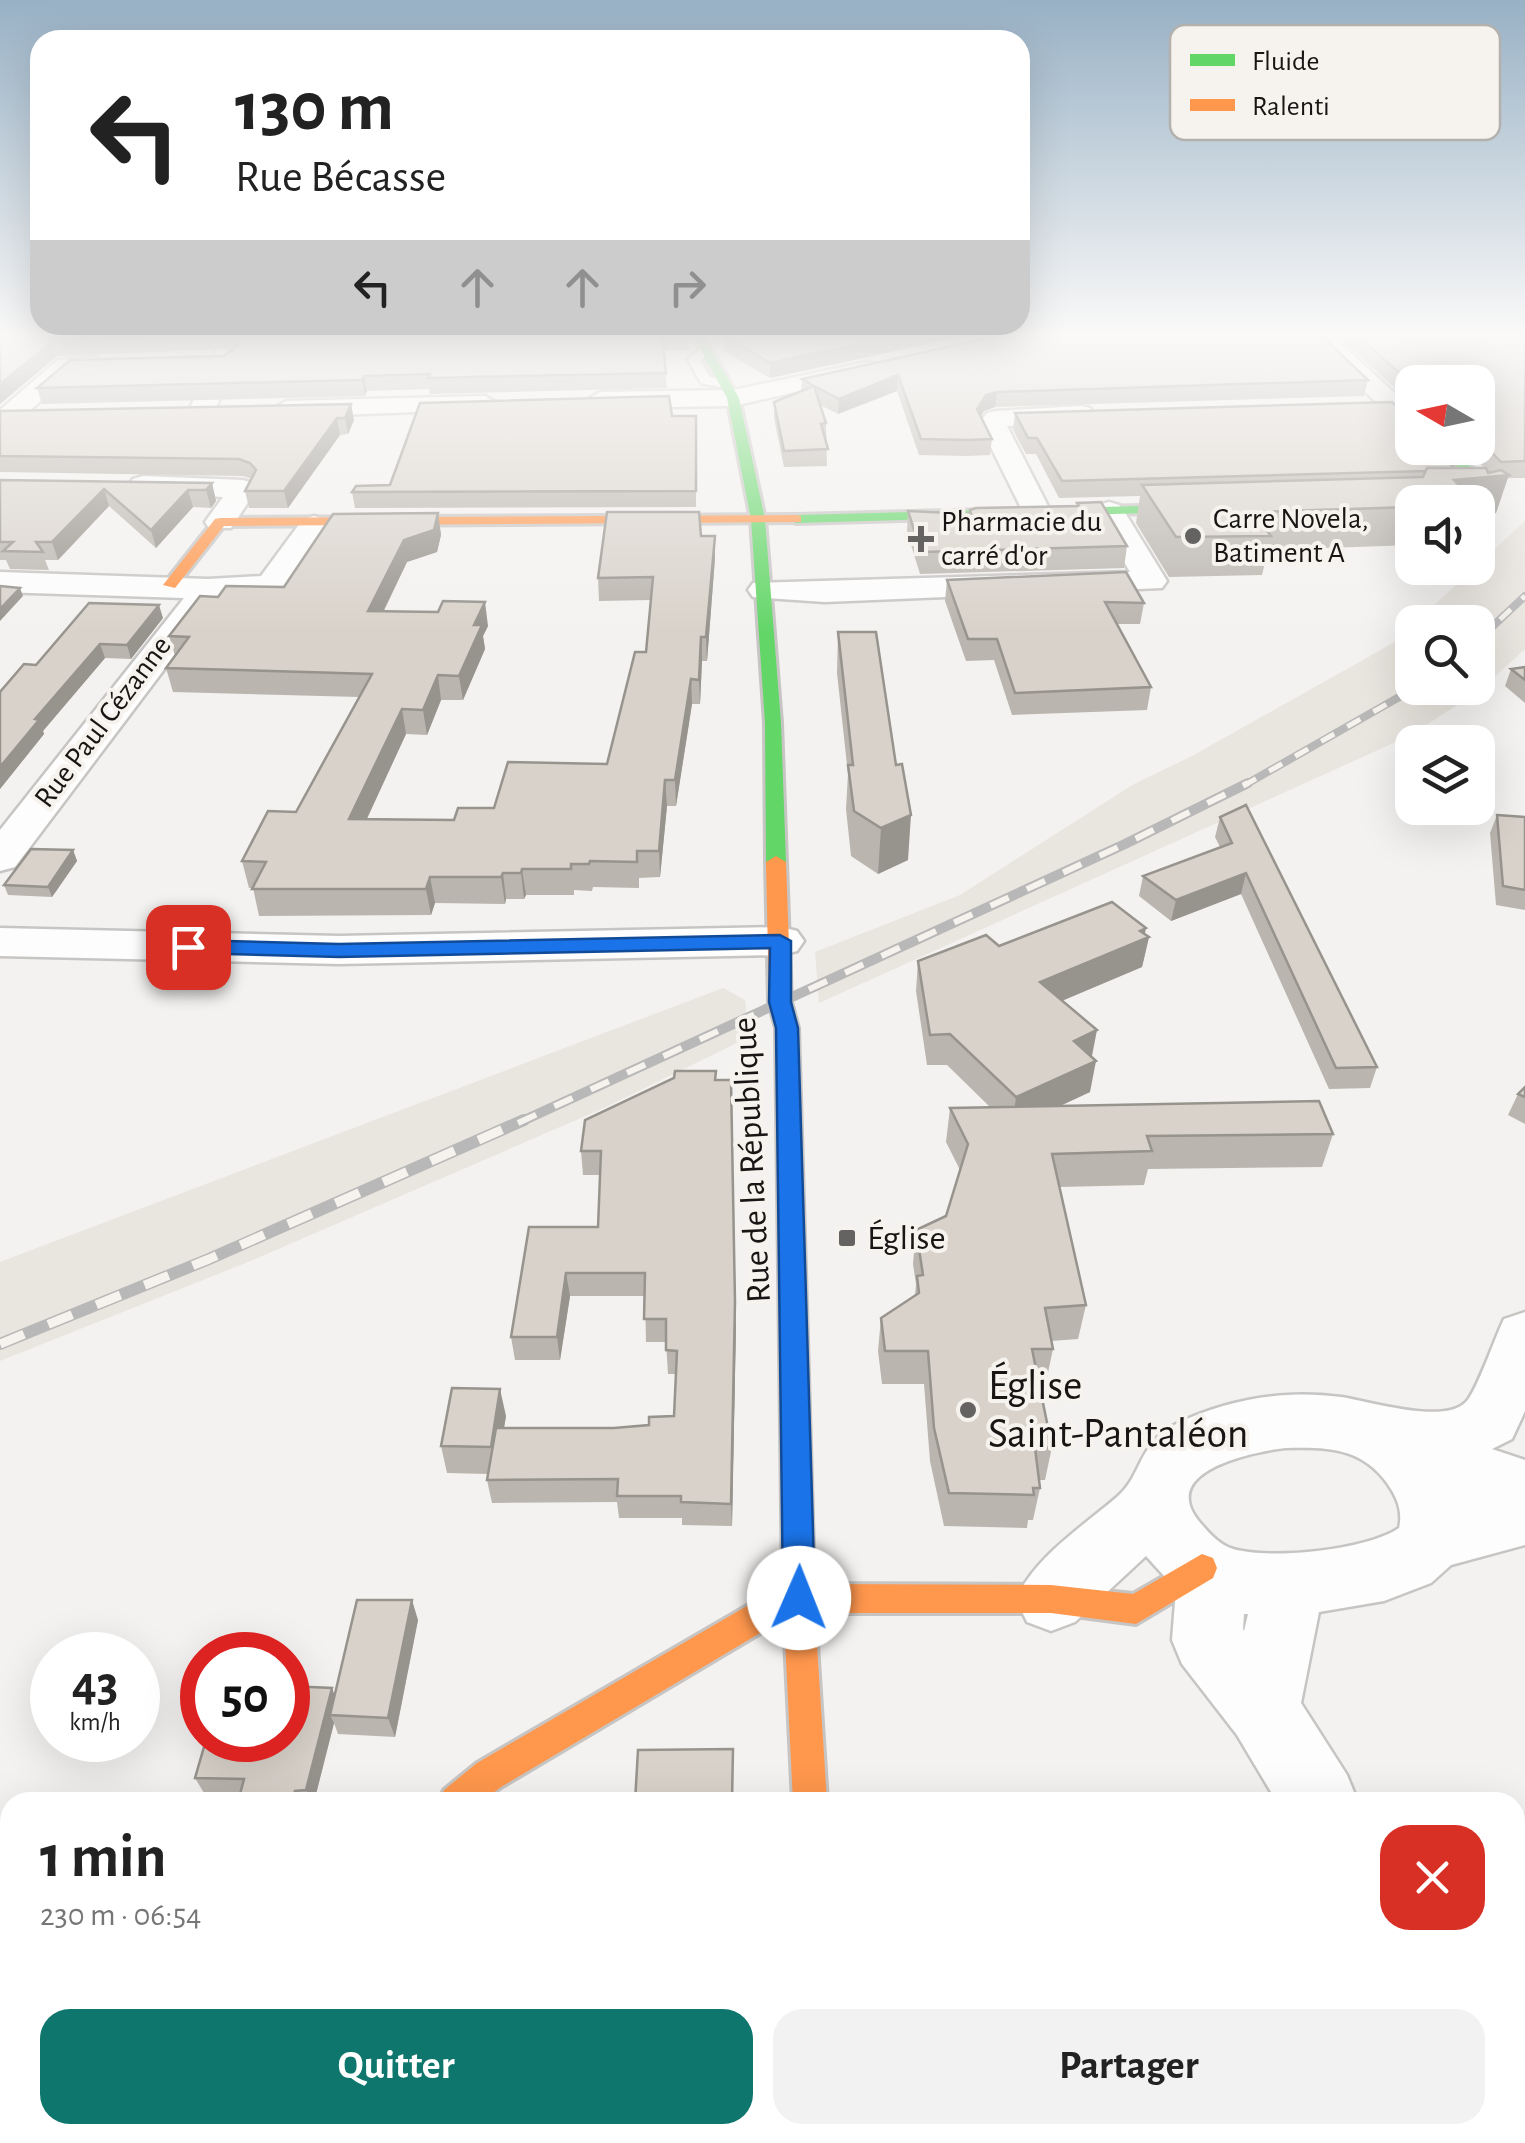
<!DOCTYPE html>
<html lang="fr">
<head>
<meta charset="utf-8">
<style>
  body { margin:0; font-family:"Alegreya Sans",sans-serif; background:#f2f2f2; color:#222; height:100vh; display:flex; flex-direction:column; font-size:38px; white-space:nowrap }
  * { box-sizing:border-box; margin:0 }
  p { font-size:32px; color:#767676 }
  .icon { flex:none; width:55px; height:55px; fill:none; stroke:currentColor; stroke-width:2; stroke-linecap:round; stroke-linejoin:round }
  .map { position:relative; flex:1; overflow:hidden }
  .drawer { position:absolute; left:0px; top:1792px; width:1525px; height:352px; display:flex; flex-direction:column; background:#fff; border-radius:30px 30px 0 0; box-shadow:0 10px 40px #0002 }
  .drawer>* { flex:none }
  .top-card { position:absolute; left:30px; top:30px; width:1000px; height:305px; border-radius:30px; box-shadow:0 10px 40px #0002; background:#fff; color:#222; overflow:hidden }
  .needle { width:65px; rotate:279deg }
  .buttons { position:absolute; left:1395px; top:365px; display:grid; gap:20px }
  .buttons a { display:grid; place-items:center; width:100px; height:100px; border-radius:20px; background:#fff; box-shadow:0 10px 40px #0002; font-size:50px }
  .speed { position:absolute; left:30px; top:1632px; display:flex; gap:20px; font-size:50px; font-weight:700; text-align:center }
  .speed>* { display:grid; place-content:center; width:130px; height:130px; border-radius:50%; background:#fff; box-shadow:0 10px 40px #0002; line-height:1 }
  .speed small { font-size:25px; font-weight:400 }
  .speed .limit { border:15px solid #d22; background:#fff; color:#111 }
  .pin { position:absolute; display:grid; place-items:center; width:85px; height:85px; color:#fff; margin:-42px; border-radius:20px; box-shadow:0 5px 15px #0006 }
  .me { position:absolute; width:110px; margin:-55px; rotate:1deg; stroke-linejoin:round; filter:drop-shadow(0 0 8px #0008) }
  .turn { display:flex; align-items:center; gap:35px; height:210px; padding:0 40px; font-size:45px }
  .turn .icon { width:130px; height:130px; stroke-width:2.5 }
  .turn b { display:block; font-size:70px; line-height:85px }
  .lanes { display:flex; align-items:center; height:95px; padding:0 40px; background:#0003; justify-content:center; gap:50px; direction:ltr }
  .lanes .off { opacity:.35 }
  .round { display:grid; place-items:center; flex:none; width:105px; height:105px; border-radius:30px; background:#f2f2f2 }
  .summary { display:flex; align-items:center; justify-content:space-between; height:170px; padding:0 40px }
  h1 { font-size:60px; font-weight:600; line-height:75px }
  .action { display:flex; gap:20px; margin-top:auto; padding:20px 40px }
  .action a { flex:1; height:115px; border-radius:30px; background:#0f766e; color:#fff; font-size:40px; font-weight:600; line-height:115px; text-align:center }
  .action a+a { background:#f2f2f2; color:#222 }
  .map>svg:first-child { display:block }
</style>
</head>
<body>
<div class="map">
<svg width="1525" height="2143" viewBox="0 0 1525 2143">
  <rect width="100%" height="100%" fill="#f4f2f0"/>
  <g fill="#e9e5df">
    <polygon points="1525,521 1525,649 1479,691 1409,736 819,1003 815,952 960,895 1134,784 1192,756 1393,643 1412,625 1412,688 1478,688 1478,622 1416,622"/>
    <polygon points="723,988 745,1000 749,1037 604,1108 248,1262 0,1361 0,1262"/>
  </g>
  <polygon fill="#f2e5d3" points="904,2135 1259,2135 1260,2143 905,2143"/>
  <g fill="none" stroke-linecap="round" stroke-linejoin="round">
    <g stroke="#c7c5c3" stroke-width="5">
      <polygon id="lane" points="703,347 713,350 700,361 710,377 731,383 731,389 701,383 688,360"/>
    </g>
    <g stroke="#c7c5c3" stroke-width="5">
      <g id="street">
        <polygon points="225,332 248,332 215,410 202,418 193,415 189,410"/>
        <polygon points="1303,332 1328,332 1412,409 1412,430 1403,428"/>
        <polygon points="96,357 108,364 105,369 73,372 16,423 0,423 0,410 58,360"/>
        <polygon points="867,362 876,364 879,369 876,374 733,406 600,408 587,400 600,392 733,390"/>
        <polygon points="485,396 498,404 494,409 286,417 273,409 286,401"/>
        <polygon points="1081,406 1090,408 1094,414 1090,420 1007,426 1051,512 1046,518 1026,518 979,423 987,413 996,411"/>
        <polygon points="143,476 243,480 253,483 257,489 231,528 209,528 205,522 223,497 133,491 129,485 133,479"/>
        <polygon points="1109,502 1119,505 1124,511 1167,581 1162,588 825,602 753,597 748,590 753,583 1130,572 1094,511 1099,505"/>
        <polygon points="314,516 325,519 329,525 282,592 218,598 15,867 0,871 0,830 184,598 0,592 0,572 208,579 261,576 303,519"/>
        <polygon points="781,927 797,931 804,941 797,951 781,955 339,964 0,956 0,928 339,936"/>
        <path d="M1525 1312V1411L1512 1439 1492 1449 1525 1460V1545L1451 1565 1431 1583 1384 1601 1319 1612 1301 1703 1347 1775 1358 1802H1277L1237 1735 1182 1664 1172 1640 1176 1589 1146 1556 1075 1622 1051 1631 1027 1622 1016 1599C1035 1557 1082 1527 1117 1497 1143 1475 1137 1443 1178 1423 1212 1407 1250 1397 1288 1395 1306 1394 1324 1395 1341 1397 1369 1401 1444 1425 1466 1402 1477 1391 1495 1337 1504 1319ZM1285 1448C1326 1447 1361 1447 1387 1483 1397 1497 1403 1511 1399 1528 1367 1550 1271 1560 1233 1549 1219 1545 1207 1531 1198 1520 1159 1470 1254 1452 1285 1448ZM1244 1614H1248L1244 1631 1243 1629Z"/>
        <polygon points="1515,2077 1525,2081 1525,2143 1480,2143 1477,2135 1515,2135"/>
        <polygon points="10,2111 10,2135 95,2135 92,2143 0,2143"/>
      </g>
    </g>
    <g stroke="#c7c5c3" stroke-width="6">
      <g id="fast">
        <polygon points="691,332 701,332 739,398 765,519 781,723 786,862 776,868 766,862 765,723 751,519 727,398"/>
        <polygon points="1436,448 1449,448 1494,487 1495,490 1487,501 1444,502 1445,498 1478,494 1482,490"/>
        <polygon points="1214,504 1219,505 1219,511 796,523 789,519 796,515"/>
        <rect x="806" y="2135" width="40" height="8"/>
      </g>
    </g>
    <g stroke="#c7c5c3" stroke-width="6">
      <g id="slow">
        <polygon points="796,515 801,516 801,522 224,526 175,588 163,585 215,519 220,518"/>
        <polygon points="776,856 786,862 791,1002 798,1028 814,1584 1051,1585 1133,1594 1202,1554 1213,1558 1217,1568 1213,1578 1136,1624 1051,1613 815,1613 827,1802 793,1802 784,1619 501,1787 482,1802 439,1802 444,1790 477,1763 752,1603 783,1590 776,1028 769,1002 766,862"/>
      </g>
    </g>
    <use href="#lane" fill="#fdfdfd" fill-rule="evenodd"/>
    <use href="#street" fill="#fdfdfd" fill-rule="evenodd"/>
    <use href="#fast" fill="#63d668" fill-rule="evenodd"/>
    <use href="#slow" fill="#ff974d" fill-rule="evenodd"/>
    <g stroke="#b8b8b8" stroke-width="8">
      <g id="rail-far2">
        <polyline points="1478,640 1525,596"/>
        <polyline points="1243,786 1415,688"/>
      </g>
    </g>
    <g stroke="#b8b8b8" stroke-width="10">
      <polyline id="rail-far1" points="518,1123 1125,844 1248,783"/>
    </g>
    <g stroke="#b8b8b8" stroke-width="12">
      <polyline id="rail" points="0,1344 209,1259 524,1120"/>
    </g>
    <use href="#rail-far2" stroke="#f6f3ee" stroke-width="5" stroke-dasharray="15" stroke-linecap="butt"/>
    <use href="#rail-far1" stroke="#f6f3ee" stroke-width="6" stroke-dasharray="20" stroke-linecap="butt"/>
    <use href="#rail" stroke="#f6f3ee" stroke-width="9" stroke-dasharray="26" stroke-linecap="butt"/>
  </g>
  <g fill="#bab5ae">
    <polygon points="0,332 688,335 689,350 664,351 667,388 430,394 429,389 367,391 365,396 42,404 37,388 223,356 229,352 226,349 57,356 0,404"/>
    <polygon points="712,332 982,332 770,378 724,351 724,338 717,339"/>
    <polygon points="1016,332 1368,380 1364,396 995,407 984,411 981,416 992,439 990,455 966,456 919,455 897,391 838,414 820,405 826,423 827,466 784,467 774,418 774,402 801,391 802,379"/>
    <polygon points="1332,332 1511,332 1525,336 1525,478 1507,478 1496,513 1478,515 1478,502 1412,502 1412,545 1268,550 1262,575 1169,577 1136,523 1140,496 1059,498 1036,454 1026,454 1013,430 1015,413 1412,448 1458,463 1456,468 1485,468 1464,448 1478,448 1478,382 1412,382 1412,403"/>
    <polygon points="351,404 354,420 348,434 340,435 288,508 249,508 245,491 252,479 243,476 0,472 0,411"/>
    <polygon points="672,416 696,416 696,507 355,508 352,492 390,485"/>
    <polygon points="0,480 212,483 216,501 211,508 193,507 156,548 109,506 58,560 45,560 49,570 10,569 6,560 0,560"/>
    <polygon points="1077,503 1127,546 1124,568 920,574 907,532 908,511 969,514 970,510 1077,506"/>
    <polygon points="438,513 441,535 437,552 407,562 384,611 488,626 483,636 485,649 463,700 441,700 427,735 406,734 367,819 454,820 494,808 607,764 646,652 651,600 599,601 598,578 701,536 715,558 707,661 702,661 700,704 692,704 676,806 667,806 660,877 639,878 639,888 593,887 592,891 574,890 574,895 526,895 524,899 506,899 505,904 435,903 431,915 259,916 253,888 249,888 242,861 296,812 359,697 173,692 166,668 175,656 169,636 218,597 284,587"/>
    <polygon points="947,580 1144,603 1140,624 1117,624 1151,687 1147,710 1012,715 994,660 966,661 945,601"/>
    <polygon points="163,618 131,659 105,658 43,731 44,734 0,789 36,665"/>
    <polygon points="838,632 908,860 878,874 851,856 846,809 848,774 837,673"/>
    <polygon points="1525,667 1525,703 1505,686 1511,669"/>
    <polygon points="1497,815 1525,817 1525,910 1496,905 1490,833"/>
    <polygon points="1220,817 1377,1067 1370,1088 1329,1089 1241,894 1171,921 1139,896 1143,876 1220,847 1215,837"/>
    <polygon points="73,850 77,861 52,897 8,895 4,885"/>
    <polygon points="1145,934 1149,937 1142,967 1062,1001 1091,1057 1090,1092 1060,1106 1333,1134 1322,1167 1148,1169 1144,1185 1059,1187 1086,1305 1078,1339 1051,1341 1053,1349 1046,1382 1039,1382 1052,1447 1045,1480 1039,1480 1040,1488 1033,1520 1028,1520 1027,1528 944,1526 930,1461 924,1384 882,1384 878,1351 881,1318 915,1295 916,1284 913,1264 916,1230 946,1216 960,1170 946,1142 950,1108 990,1107 947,1065 927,1065 916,991 918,961 999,946"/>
    <polygon points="716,1080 736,1325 732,1526 682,1525 682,1518 619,1518 617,1502 492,1503 487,1480 488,1474 447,1473 441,1446 506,1416 504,1428 614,1428 649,1425 674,1416 676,1374 668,1374 666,1342 646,1342 645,1296 570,1296 560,1360 515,1360 511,1337 598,1227 600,1175 583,1175 581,1151"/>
    <polygon points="1525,1087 1525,1124 1508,1115 1518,1094"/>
    <polygon points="418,1620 395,1737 338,1734 334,1723 314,1802 242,1802 239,1798 240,1794 204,1793 195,1778 335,1695"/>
    <polygon points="10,1870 10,2002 0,2002 0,1894"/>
    <polygon points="1275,2135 1407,2135 1412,2143 1277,2143"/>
  </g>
  <g fill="#97938d">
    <polygon points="717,332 757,332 717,339"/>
    <polygon points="915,332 982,332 770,378 770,363"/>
    <polygon points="53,341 57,356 0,404 0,384"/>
    <polygon points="898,375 897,391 838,414 839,399"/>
    <polygon points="364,376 367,391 365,396 362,380"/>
    <polygon points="997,392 995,407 984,411 976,425 977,409 986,395"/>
    <polygon points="351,404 354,420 348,434 345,418"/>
    <polygon points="337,418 340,435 288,508 284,491"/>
    <polygon points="1509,475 1496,513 1478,515 1478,502 1447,502 1454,480"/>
    <polygon points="212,483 216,501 211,508 206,490"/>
    <polygon points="104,489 109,506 58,560 52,542"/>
    <polygon points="188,490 193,507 156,548 151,530"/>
    <polygon points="438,513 441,535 437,552 407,562 372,634 368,611 404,540"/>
    <polygon points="715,536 715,558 707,661 706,637"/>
    <polygon points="20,588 23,596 0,621 0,609"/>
    <polygon points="485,602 488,626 483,636 485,649 463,700 459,676 474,625"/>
    <polygon points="159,605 163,618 131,659 127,645"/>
    <polygon points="701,637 702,661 700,704 699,680"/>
    <polygon points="100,644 105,658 43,731 44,734 0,789 0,767 35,719"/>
    <polygon points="438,675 441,700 427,735 423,710"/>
    <polygon points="691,679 692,704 676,806 675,780"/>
    <polygon points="402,709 406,734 355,844 349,819"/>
    <polygon points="665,780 667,806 660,877 659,851"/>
    <polygon points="911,815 908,860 878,874 881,828"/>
    <polygon points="73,850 77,861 52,897 48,887"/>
    <polygon points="522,869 526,895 524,899 521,873"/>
    <polygon points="503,873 506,899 505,904 501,877"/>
    <polygon points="1246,873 1241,894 1171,921 1176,900"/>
    <polygon points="430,877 435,903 431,915 426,889"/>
    <polygon points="1146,928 1144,939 1149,937 1142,967 1035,1012 1040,982"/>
    <polygon points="1097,1030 1091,1061 1074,1041"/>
    <polygon points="1096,1061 1090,1092 1012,1128 1016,1097"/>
    <polygon points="566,1273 570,1296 560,1360 557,1337"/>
    <polygon points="735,1302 736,1325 732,1526 731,1504"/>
    <polygon points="500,1389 506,1416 496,1474 491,1447"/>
    <polygon points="412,1600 418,1620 395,1737 388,1718"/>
    <polygon points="332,1688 338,1704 330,1715 334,1723 314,1802 312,1802 306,1790"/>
    <polygon points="295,1791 301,1802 295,1802 293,1799"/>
    <polygon points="8,1972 10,1974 10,1996 1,1987"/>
    <polygon points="270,2135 281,2135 280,2143 268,2143"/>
  </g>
  <g fill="#d8d2ca" stroke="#97938d" stroke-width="2.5">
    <polygon points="0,332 686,332 688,335 662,336 666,373 428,378 430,374 364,376 362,380 37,388 70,360 223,356 238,346 223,334 53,341 0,384"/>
    <polygon points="747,332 915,332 770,363 724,336"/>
    <polygon points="1016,332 1318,332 1368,380 997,392 986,395 977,409 992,439 968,440 921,439 898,375 839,399 814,386 826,423 821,424 828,449 784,451 774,402 814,386 802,379"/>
    <polygon points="1353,332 1511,332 1525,336 1525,461 1501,462 1478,439 1478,382 1412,382 1412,384"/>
    <polygon points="669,396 672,416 696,416 696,491 352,492 356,486 390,485 420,403"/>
    <polygon points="1392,402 1401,410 1412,409 1412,448 1442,448 1458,463 1448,463 1456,468 1427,468 1426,471 1062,481 1037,438 1028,438 1015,413"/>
    <polygon points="351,404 345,418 337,418 284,491 245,491 256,470 250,463 239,459 0,456 0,411"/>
    <polygon points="1427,468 1486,468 1488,473 1501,470 1509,475 1454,480 1475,502 1412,502 1412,507 1253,512 1271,536 1176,537 1142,485 1423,477"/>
    <polygon points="0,480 212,483 206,490 188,490 151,530 104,489 52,542 36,542 43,552 3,551 13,542 0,542"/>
    <polygon points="1101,502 1127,546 921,552 908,511 971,514 970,510 976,508 1079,506 1077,503"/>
    <polygon points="607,512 699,512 701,536 715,536 706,637 701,637 699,680 691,679 675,780 665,780 659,851 637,851 637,862 590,861 589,864 571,864 571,869 522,869 521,873 503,873 501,877 430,877 426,889 252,889 266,862 242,861 268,811 296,812 372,674 166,668 189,637 169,636 200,596 218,597 226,586 284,587 333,514 438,513 434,530 404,540 368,611 438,612 443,601 485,602 474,625 482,625 459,676 438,675 423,710 402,709 349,819 454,820 458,808 494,808 508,762 607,764 635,652 646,652 653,577 598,578"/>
    <polygon points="1126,572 1144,603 1105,602 1151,687 1015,693 997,639 968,639 947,580"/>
    <polygon points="0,586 20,588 0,609"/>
    <polygon points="89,603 159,605 127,645 100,644 35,719 39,720 0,767 0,692 24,664 36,665"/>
    <polygon points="838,632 876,632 896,765 902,764 911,815 881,828 854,811 848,765 853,765"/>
    <polygon points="1525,667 1525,680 1511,669"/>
    <polygon points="1246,805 1377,1067 1336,1068 1246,873 1176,900 1143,876 1232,843 1220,817"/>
    <polygon points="1497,815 1525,817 1525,890 1503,886"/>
    <polygon points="31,849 73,850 48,887 4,885"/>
    <polygon points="1112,902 1146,928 1140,931 1149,937 1040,982 1097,1030 1074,1041 1096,1061 1016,1097 950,1034 930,1035 918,961 986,935 999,946"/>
    <polygon points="675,1071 716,1071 715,1080 731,1080 735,1302 731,1504 681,1502 681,1496 617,1496 618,1479 487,1480 496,1428 614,1428 649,1425 649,1417 674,1416 677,1351 666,1350 666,1319 644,1319 645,1273 566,1273 557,1337 511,1337 529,1227 598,1227 601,1151 581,1151 585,1120 674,1078"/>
    <polygon points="1525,1087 1525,1097 1518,1094"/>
    <polygon points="1319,1101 1333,1134 1147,1136 1152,1151 1052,1154 1086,1305 1045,1308 1053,1349 1032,1349 1052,1447 1035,1448 1040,1488 1033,1488 1034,1495 949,1493 934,1428 928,1351 885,1351 881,1318 919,1293 917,1276 923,1275 916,1230 946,1216 968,1144 950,1108"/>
    <polygon points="452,1388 500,1389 491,1447 441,1446"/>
    <polygon points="357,1600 412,1600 388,1718 330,1715"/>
    <polygon points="288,1686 332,1688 306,1790 295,1791 293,1799 239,1798 244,1779 195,1778 206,1740 288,1740"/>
    <polygon points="733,1749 732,1802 635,1802 638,1750"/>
    <polygon points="76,1796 168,1801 167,1802 74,1802"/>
    <polygon points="10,1870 10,1972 8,1972 0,1987 0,1894"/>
    <polygon points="131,2135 270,2135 268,2143 129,2143"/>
    <polygon points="409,2135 665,2135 664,2143 407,2143"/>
    <polygon points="1302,2135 1407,2135 1412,2143 1304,2143"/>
  </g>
  <linearGradient id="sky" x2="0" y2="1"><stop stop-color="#98b1c5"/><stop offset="0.53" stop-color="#faf9f8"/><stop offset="1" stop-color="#faf9f8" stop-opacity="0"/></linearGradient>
  <rect width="1525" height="632" fill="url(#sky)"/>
  <polygon fill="#1a73e8" stroke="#114b97" stroke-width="2.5" points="780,935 791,941 791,1002 798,1028 815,1598 810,1608 799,1613 788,1608 783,1598 776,1028 769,1002 770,948 339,957 188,953 178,947 188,940 339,944"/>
  <g fill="#646362" stroke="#f6f3ee" stroke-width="4">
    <circle cx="1193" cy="536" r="10"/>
    <path d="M916 524h10v10h10v10h-10v10h-10v-10h-10v-10h10z"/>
    <rect x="837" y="1228" width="20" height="20" rx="5"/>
    <circle cx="968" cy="1410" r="10"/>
  </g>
  <g text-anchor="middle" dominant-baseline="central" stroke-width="8" stroke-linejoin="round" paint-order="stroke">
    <g font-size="30" fill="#171615" stroke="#f6f3ee" text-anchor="start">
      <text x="1213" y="519">Carre Novela,<tspan x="1213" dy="34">Batiment A</tspan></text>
      <text x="941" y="522">Pharmacie du<tspan x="941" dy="34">carré d'or</tspan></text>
    </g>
    <g font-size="30" fill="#171615" stroke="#f6f3ee">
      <text transform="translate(103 722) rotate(-53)">Rue Paul Cézanne</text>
    </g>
    <g font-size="35" fill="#171615" stroke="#f6f3ee">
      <text transform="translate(752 1160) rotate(-93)">Rue de la République</text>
    </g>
    <g font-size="35" fill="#171615" stroke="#f6f3ee" text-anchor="start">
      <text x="867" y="1238">Église</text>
    </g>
    <g font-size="42" fill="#171615" stroke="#f6f3ee" text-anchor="start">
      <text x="988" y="1386">Église<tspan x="988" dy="48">Saint-Pantaléon</tspan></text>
    </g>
  </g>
  <rect x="1170" y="25" width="330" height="115" rx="15" fill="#f6f3ee" stroke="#b3b1ad" stroke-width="2.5"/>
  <rect x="1190" y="54" width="45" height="12" fill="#63d668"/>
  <rect x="1190" y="99" width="45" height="12" fill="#ff974d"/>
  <g font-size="28" fill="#171615">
    <text x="1252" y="70">Fluide</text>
    <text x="1252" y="115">Ralenti</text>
  </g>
</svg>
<div class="buttons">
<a><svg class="needle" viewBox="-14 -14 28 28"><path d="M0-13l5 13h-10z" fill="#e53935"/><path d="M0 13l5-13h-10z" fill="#767676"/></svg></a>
<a><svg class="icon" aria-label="sound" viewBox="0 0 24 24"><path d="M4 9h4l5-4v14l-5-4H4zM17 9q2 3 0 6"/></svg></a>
<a><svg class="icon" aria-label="search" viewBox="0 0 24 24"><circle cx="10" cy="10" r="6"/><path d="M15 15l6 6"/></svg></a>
<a><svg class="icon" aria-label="layers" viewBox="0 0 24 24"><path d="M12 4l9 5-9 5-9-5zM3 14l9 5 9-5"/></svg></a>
</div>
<div class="speed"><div>43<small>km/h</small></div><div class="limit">50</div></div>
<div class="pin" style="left:188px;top:947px;background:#d93025"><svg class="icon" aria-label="arrive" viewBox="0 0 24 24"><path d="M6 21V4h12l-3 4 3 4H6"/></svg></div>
<svg class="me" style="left:799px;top:1598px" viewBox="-20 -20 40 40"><circle r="19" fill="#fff"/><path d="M0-13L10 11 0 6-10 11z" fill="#1a73e8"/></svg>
<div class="top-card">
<div class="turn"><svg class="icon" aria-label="left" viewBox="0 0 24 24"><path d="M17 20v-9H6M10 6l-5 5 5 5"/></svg><div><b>130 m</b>Rue Bécasse</div></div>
<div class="lanes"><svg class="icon" aria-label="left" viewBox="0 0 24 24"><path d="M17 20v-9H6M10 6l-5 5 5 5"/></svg><svg class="icon off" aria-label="ahead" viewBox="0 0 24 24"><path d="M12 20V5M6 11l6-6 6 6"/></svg><svg class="icon off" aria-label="ahead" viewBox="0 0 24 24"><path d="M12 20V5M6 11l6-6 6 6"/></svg><svg class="icon off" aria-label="right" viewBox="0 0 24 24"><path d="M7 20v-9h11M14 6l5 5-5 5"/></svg></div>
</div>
<section class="drawer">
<div class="summary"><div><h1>1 min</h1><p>230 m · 06:54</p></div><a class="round" style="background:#d93025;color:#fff"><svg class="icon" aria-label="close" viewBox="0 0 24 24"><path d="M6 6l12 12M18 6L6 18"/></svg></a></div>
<div class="action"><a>Quitter</a><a>Partager</a></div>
</section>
</div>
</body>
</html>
